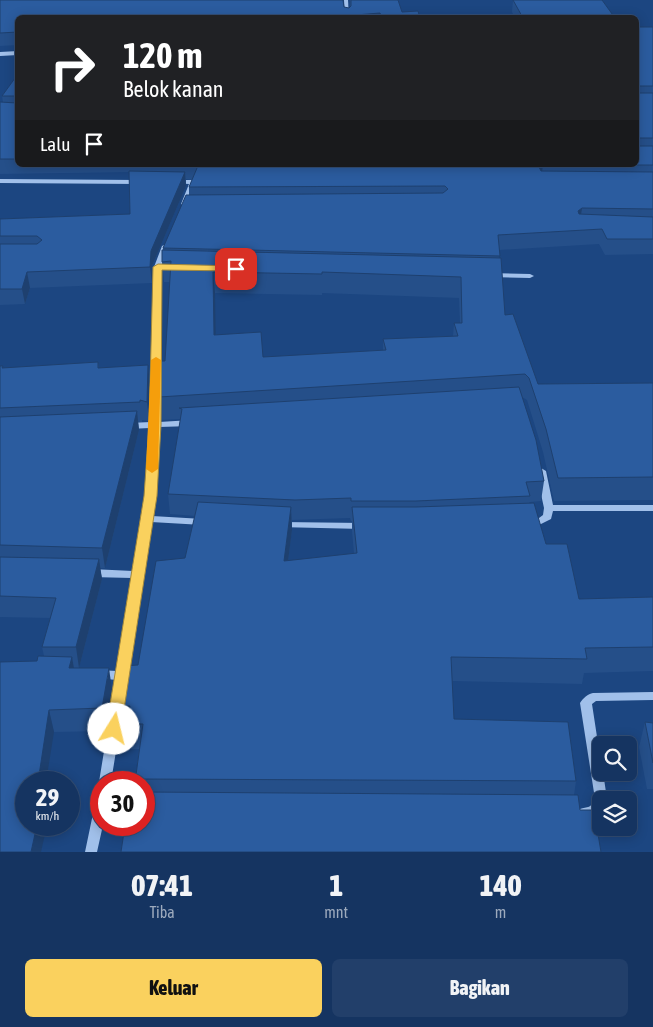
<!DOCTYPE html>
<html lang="id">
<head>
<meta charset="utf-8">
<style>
  body { margin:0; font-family:"Asap Condensed",sans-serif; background:#223f6a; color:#f1f3f6; height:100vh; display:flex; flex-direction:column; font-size:19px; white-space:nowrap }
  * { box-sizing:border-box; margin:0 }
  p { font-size:16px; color:#9daabd }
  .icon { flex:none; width:28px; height:28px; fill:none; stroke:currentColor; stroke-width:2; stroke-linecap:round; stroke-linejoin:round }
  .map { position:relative; height:852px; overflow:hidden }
  .details { display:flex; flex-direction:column; background:#153461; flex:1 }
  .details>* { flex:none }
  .hud { position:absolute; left:15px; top:15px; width:624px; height:152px; border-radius:8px; box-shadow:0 2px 12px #0003,0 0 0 1px #344f76; background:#202124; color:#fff; overflow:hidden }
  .tools { position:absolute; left:592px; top:736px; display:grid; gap:10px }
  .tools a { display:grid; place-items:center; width:45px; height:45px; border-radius:8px; background:#153461; box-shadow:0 2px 12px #0003,0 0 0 1px #344f76; font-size:25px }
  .speed { position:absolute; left:15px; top:771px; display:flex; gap:10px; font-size:25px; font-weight:700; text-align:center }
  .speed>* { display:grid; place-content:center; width:65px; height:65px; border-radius:50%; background:#153461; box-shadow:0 2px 12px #0003,0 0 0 1px #344f76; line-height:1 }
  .speed small { font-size:12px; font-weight:400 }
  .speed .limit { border:8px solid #d22; background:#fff; color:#111 }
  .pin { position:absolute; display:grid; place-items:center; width:42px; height:42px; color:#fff; margin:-21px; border-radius:10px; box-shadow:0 2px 8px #0006 }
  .me { position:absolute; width:55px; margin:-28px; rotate:9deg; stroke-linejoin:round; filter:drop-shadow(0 0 4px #0008) }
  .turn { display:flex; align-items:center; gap:18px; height:105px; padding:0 25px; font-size:22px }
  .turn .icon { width:65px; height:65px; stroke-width:2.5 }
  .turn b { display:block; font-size:35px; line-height:42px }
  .then { display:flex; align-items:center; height:48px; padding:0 25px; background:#0003; gap:10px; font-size:19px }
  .eta { display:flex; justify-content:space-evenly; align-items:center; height:85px; text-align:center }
  .eta b { font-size:30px; font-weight:800; line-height:35px }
  .action { display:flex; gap:10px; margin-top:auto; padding:10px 25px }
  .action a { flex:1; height:58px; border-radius:8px; background:#fad15e; color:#111; font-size:20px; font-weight:800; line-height:58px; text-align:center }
  .action a+a { background:#223f6a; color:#f1f3f6 }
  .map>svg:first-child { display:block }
</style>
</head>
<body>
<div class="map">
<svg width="653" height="852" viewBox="0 0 653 852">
  <rect width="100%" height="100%" fill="#1c4681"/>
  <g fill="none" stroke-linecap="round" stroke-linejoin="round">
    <g fill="#a1c0ea" fill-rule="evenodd">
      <polygon points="344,0 348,0 349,18 345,18"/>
      <polygon points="18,51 18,55 0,56 0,52"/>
      <polygon points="0,179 139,180 142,182 139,184 0,183"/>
      <polygon points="174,180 193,180 196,182 186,205 184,206 181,204 189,184 172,183 171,182"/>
      <path d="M166 244 170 246 162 265H172L176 267 172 269H162L159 422 192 420 196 423 192 426 159 427 155 496 152 516 203 519 206 520 208 522 206 524 203 525 151 522 128 676 126 679C118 681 103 679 94 677L92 674 94 671 98 670 117 671 132 578 91 577 87 575 86 573 87 571 91 569 133 571 145 496 150 428 128 429 124 426 128 423 151 422 154 267 162 246Z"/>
      <polygon points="487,273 530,274 534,276 530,278 490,277 487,277"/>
      <polygon points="541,468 546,471 553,505 653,505 653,511 553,511 551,519 541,524 526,523 524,521 526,519 539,518 543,515 544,508 536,471"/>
      <polygon points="281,522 363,523 366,524 368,526 366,528 363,529 278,527 276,525 278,523"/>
      <polygon points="119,692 123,693 125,696 111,782 101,782 101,786 99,782 113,696 115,693"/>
      <path d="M653 692V700L596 701 592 704 601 763V772H603L607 799 601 800V812C595 817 587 819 580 817L578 813 580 809C587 807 592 808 595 799L580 703C583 698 588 694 593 693Z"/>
      <polygon points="101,799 101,825 103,825 97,852 85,852 95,804 97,800"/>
    </g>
  </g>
  <g fill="#254f89" fill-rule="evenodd">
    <polygon points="0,0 349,8 350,7 350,0 398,0 402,12 420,18 18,18 18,45 0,46"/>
    <polygon points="513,0 615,18 515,18 512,12"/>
    <path d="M636 25 638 27H653V254L605 255 599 244 499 250V258L505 315 538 384 653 383V500L554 501 543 452 527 400 522 397 544 481 541 501 530 502 529 503 546 544 579 599 653 597V671L584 673 582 684 452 681 454 719 576 781 574 795 144 825V782H135L139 749H131L128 730H121L117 706 138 665 185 558 195 516 170 514 168 494 180 423V419L161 420 159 397 165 361 170 282H164L162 262 163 248 189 195V187L192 180 186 179V186L152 266V283L30 288 25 304 0 305V219L130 214 129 172 0 174V102H3L2 96 18 74V165H636ZM215 293 322 295V293L459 298 460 323H454L453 336 383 339V350L263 357 215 334ZM350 518 351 521H352V531L354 554 288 561 292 530V520Z"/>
    <polygon points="98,362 99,368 148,365 150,384 149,421 142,420 142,422 138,422 139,430 105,568 100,568 102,579 79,668 112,690 106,731 54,732 37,661 44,656 42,647 50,618 0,617 0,366 3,366 3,368"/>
    <polygon points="645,722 653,723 653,789 647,789 639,747"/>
  </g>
  <g fill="#1e406f">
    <polygon points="380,13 380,18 319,18"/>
    <polygon points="543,165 541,179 539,167"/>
    <polygon points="185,172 186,186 152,266 152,283 150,267 151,251"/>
    <polygon points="582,208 580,223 578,211"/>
    <polygon points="27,272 30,288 25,304 22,289"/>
    <polygon points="213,272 215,293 216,356 214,335"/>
    <polygon points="148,365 150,384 149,421 147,402"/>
    <polygon points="137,411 139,430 105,568 102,548"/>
    <polygon points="291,507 292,530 285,585 284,561"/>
    <polygon points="99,559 102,579 79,668 76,647"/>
    <polygon points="72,657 76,680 69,668"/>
    <polygon points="109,668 112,690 106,731 102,708"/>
    <polygon points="49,710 54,732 46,782 38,782"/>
    <polygon points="37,825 47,825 41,852 31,852"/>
  </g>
  <g fill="#2b5c9f" stroke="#1e406f" fill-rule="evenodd">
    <polygon points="0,0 343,0 344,7 349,8 351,6 351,0 398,0 402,12 418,11 420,18 383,18 380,13 319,18 18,18 18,32 0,33"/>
    <polygon points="513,0 602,0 615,18 523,18"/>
    <polygon points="636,25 638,27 653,27 653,86 638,86 636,91"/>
    <polygon points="18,74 18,159 0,159 0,102 17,103 17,96 2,96"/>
    <polygon points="636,92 638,93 653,93 653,138 638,138 636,144 638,146 653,146 653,165 636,165"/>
    <polygon points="190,165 542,165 539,167 541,171 653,172 653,209 582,208 578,211 579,214 653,217 653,239 607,239 602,229 498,235 500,256 163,248 186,195 443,193 448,189 445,186 189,187 197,168 195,165"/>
    <polygon points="129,171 185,172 151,251 150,267 27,272 22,289 0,289 0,244 37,244 42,240 37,236 0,236 0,219 130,214"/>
    <path d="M162 250 501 258 505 315 513 314 538 384 653 383V477L558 478 546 429 529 378 525 374 159 397V361H165L171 261 162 262ZM213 272 322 274V272L461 277 462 323H454L458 336 383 339 386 350 263 357 261 332 214 335Z"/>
    <polygon points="98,362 98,368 148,365 147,402 140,400 140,402 0,408 0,366 3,366 2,368"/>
    <polygon points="519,387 536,440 544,481 526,482 530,496 416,501 351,501 351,498 295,500 168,494 182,409 179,408"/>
    <polygon points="137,411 102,548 0,545 0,417"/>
    <polygon points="198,502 291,507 284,561 357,553 352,507 416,507 534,503 546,544 567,544 579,599 653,597 653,647 585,648 587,659 451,657 454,719 568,722 576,781 139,779 139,782 135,782 143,724 127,724 130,706 117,706 124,666 138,665 156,561 185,558"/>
    <polygon points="0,557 99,559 76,647 42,647 56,598 0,596"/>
    <polygon points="38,656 72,657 69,668 109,668 102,708 49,710 38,782 26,782 26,825 37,825 31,852 0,852 0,662 37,661"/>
    <polygon points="645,722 653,723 653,763"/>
    <polygon points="144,792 578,795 580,810 594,810 601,852 121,852 125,825 144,825"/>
  </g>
  <polygon fill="#fad15e" stroke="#a2883d" points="158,264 236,266 241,269 236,271 162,270 161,425 157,496 121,729 119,733 114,735 108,733 106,729 144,496 149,425 153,267"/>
  <polygon fill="#f59e0b" points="156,357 161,360 158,469 152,473 146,469 151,360"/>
</svg>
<div class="tools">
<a><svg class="icon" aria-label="search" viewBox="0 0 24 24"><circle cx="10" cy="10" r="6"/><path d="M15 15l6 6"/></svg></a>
<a><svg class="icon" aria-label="layers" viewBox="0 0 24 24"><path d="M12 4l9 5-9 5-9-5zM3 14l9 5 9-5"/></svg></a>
</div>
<div class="speed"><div>29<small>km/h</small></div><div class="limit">30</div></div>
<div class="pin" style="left:236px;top:269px;background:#d93025"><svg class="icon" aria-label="arrive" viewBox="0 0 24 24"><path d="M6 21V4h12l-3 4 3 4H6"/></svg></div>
<svg class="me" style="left:114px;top:729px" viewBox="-20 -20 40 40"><circle r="19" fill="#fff"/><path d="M0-13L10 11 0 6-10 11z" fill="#fad15e"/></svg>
<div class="hud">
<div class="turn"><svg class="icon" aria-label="right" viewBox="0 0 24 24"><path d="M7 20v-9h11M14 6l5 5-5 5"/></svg><div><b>120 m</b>Belok kanan</div></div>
<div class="then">Lalu<svg class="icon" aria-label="arrive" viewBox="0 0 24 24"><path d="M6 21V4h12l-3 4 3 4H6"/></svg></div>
</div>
</div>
<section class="details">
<div class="eta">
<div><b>07:41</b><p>Tiba</p></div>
<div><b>1</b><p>mnt</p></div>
<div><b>140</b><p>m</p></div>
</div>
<div class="action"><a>Keluar</a><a>Bagikan</a></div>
</section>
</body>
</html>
